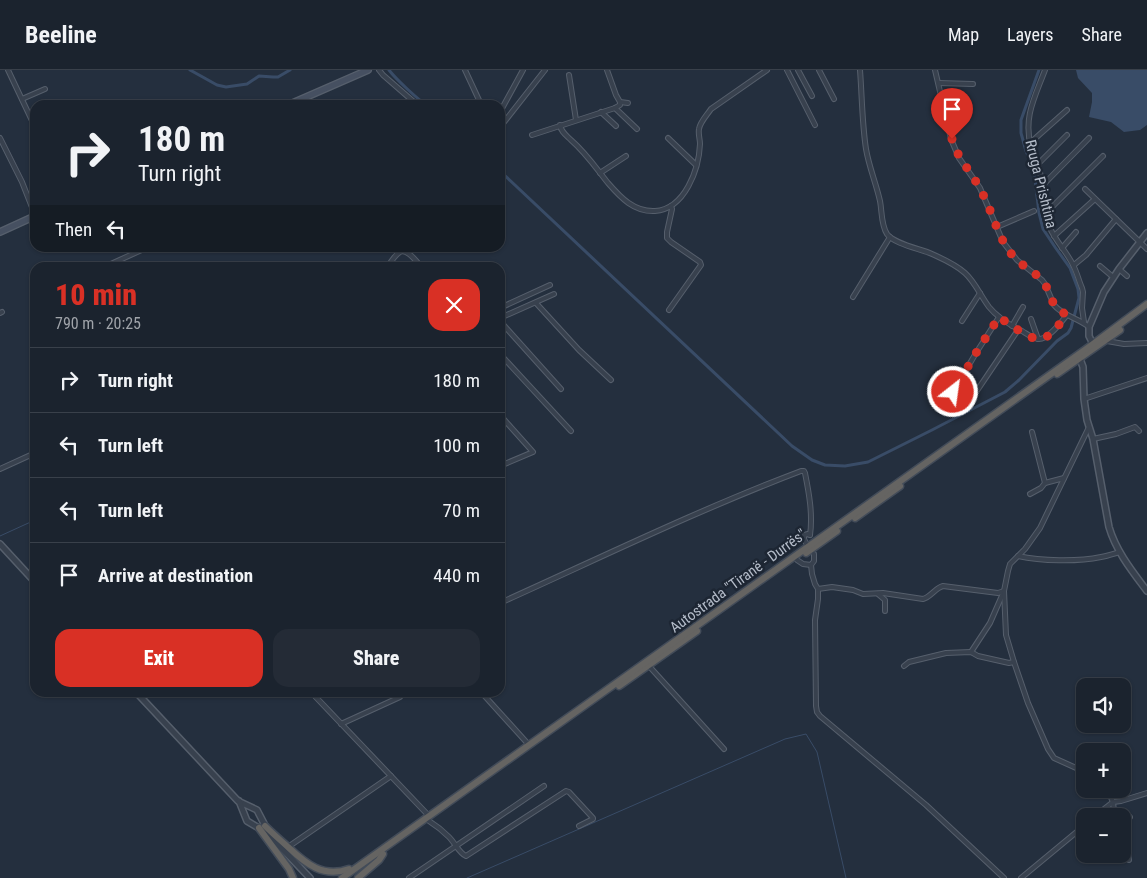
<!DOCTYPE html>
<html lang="en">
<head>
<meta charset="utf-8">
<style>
  body { margin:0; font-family:"Roboto Condensed",sans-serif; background:#242b36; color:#f1f3f6; height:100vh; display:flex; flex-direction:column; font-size:19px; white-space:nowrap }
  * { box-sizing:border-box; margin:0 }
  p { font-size:16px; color:#a0a4aa }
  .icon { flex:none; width:28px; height:28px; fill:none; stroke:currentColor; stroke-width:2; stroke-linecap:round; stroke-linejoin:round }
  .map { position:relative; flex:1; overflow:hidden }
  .panel { position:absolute; left:30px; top:192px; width:475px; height:435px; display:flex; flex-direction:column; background:#1b232e; border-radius:15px; box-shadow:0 1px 4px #0004,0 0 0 1px #39404a }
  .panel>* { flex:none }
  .guide { position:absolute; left:30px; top:30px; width:475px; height:152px; border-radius:15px; box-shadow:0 1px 4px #0004,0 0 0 1px #39404a; background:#1b232e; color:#f1f3f6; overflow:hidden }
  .buttons { position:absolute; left:1076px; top:608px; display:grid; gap:10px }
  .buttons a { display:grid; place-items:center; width:55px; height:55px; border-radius:10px; background:#1b232e; box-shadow:0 1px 4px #0004,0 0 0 1px #39404a; font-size:25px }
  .pin { position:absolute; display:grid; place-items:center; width:42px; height:42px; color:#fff; margin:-51px -21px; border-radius:50% 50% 50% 0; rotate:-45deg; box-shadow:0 0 5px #0007 }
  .pin .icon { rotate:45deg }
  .me { position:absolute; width:55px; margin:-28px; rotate:30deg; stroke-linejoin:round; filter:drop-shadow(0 0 4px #0008) }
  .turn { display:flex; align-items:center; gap:18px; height:105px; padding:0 25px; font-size:22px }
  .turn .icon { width:65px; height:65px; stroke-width:2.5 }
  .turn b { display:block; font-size:35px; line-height:42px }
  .then { display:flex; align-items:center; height:48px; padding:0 25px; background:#0003; gap:10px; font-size:19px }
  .round { display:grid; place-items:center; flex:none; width:52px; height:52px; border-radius:15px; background:#242b36 }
  .head { display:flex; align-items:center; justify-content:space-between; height:85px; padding:0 25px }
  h1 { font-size:30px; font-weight:800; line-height:38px; color:#d93025 }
  .cta { display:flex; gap:10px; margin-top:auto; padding:10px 25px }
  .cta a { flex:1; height:58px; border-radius:15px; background:#d93025; color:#fff; font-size:20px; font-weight:800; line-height:58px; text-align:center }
  .cta a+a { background:#242b36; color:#f1f3f6 }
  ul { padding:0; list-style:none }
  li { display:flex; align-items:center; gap:15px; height:65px; padding:0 25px; border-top:1px solid #39404a }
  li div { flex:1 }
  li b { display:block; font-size:19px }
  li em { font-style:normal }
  header { display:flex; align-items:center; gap:30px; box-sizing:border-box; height:70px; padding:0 25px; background:#1b232e; border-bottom:1px solid #39404a }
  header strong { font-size:24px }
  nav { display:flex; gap:28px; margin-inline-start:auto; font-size:18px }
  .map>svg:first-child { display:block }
</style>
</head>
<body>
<header>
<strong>Beeline</strong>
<nav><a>Map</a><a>Layers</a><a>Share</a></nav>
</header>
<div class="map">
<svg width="1147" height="808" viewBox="0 0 1147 808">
  <rect width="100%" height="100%" fill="#242f3e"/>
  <polygon fill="#394c67" points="1076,0 1147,0 1147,55 1140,60 1124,62 1111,52 1089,47 1092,32 1092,23 1078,8"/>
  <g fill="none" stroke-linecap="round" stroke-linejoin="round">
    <g stroke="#394c67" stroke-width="1">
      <polyline points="0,466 35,450"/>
      <polyline points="467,808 785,669 806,664 817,682 846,808"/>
    </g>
    <g stroke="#394c67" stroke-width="3">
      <polyline points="190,0 217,15 226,17 247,14 259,6 273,7 278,7 290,0"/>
      <path d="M389 0C395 8 419 31 427 35"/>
      <polyline points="500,101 792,376 812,390 825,395 845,396 868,392 932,360 1005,322 1019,310 1057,271 1068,263 1071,258 1079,228 1078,219 1070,198 1055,177 1043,159 1039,143 1034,100 1026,81 1021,63 1021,50 1039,0"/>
    </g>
    <g stroke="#565f6c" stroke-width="6">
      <g id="minor">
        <polyline points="8,0 35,57"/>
        <polyline points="379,0 383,5 414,32 409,35"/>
        <polyline points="465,0 479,30"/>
        <polyline points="607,0 616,25 620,32 628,33"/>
        <polyline points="787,0 815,55"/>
        <polyline points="798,0 812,26"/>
        <polyline points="819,0 834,29"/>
        <path d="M860 0C862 26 862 53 866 79 869 97 876 113 880 131 882 141 881 155 887 164 894 174 921 179 932 184 943 189 955 194 965 203 975 212 980 225 989 237 997 247 1010 255 1022 261 1027 264 1033 269 1039 269 1049 269 1061 252 1067 245"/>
        <path d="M935 0 951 69 959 88 980 118 1003 172 1017 190 1042 210 1045 214 1054 235C1063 246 1078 248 1089 257"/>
        <path d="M1045 0C1035 27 1023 47 1031 77 1033 86 1039 93 1040 102 1044 121 1042 140 1050 158 1056 172 1068 183 1074 197 1077 203 1079 211 1082 218L1083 222 1082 238 1084 252"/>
        <polyline points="569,5 576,50"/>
        <polyline points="939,13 973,14"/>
        <polyline points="22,29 45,19"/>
        <polyline points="615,38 637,59"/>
        <polyline points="500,42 523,0"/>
        <polyline points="601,42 616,56"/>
        <path d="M560 55C561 62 566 65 571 70 586 83 596 98 608 113 621 128 634 142 655 141 685 139 699 99 700 74 700 69 698 64 699 59 700 52 707 45 711 39L767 0"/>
        <polyline points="501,56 545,0"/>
        <polyline points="532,65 615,38 620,35 620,32"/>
        <polyline points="0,68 22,112 35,145"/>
        <polyline points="668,68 696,95"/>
        <polyline points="1030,73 1067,40"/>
        <polyline points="1038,94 1067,65"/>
        <polyline points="600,103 626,86"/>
        <polyline points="1042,116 1089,68"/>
        <polyline points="1085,119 1147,179"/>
        <polyline points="1045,144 1103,86"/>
        <polyline points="997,157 1034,141"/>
        <polyline points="1054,166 1095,129"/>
        <polyline points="1062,178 1076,162"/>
        <polyline points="1074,195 1086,185 1116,149"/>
        <polyline points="1100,196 1113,207"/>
        <polyline points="102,198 146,178"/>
        <path d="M387 198C390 193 395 185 400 182 407 178 418 193 422 198"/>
        <polyline points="1119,199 1127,206"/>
        <polyline points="853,227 890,167"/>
        <polyline points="536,233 579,280 611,310"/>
        <polyline points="500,238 550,215"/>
        <polyline points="669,240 701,195 700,192 671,172 667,168 667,162 672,139 671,136"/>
        <polyline points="0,243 2,242"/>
        <polyline points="500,248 554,224"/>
        <polyline points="1031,249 1038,269"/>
        <polyline points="500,251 561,319"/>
        <polyline points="962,251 980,223"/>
        <polyline points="1012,256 1023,237"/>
        <polyline points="1107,271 1124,274 1147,273"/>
        <polyline points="500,284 571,361"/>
        <polyline points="953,322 976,283 999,247"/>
        <polyline points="972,328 1018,260"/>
        <polyline points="1084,329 1147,308"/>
        <polyline points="500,345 533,382 500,396"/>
        <polyline points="1032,362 1045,413"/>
        <polyline points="1093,369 1116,364 1135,357 1139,361"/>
        <polyline points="0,399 35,383"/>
        <polyline points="1030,424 1041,418 1045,413 1064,408"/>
        <polyline points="806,473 804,469 804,465 808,464 810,465"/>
        <path d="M1018 486C1041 491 1077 492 1101 487 1107 486 1113 484 1120 482"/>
        <polyline points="797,490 803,494 811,495 814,491 814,484"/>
        <polyline points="811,495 812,504 815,514 818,519 818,529 815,550 816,636 817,642 820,646 926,735 1004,808"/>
        <path d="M818 519 832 517 853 520 863 524 883 523 923 529C931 527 935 518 943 516L998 523 1004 521"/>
        <polyline points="878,524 885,530 885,541"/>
        <path d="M500 533C600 488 698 440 801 401H804L805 403C809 423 813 445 810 465"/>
        <polyline points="971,582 990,553 1004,521"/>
        <polyline points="649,596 724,679"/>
        <polyline points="904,596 909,592 946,583 971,582 978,586 1009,593 1014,592"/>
        <polyline points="311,622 429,746"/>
        <polyline points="481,622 529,675"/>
        <polyline points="316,627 326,622"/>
        <polyline points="341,654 400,627"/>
        <polyline points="1085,702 1054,688 1048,679 1028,633 1014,592 1006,565 1004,521 1008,501 1010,494 1025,479 1040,458 1089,357"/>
        <polyline points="1107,719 1113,732 1114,741 1117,746"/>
        <polyline points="1095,746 1113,732 1121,731 1147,723"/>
        <polyline points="1122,750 1130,747"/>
        <path d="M429 751C437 756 443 761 449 767 455 773 459 783 466 786L566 721 569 722 593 748V749L579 756"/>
        <polyline points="1122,761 1127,777 1129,790"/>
        <polyline points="288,777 391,706"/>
        <polyline points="409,808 544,716"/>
        <polyline points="1021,808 1085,755"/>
      </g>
    </g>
    <g stroke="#565f6c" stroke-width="8">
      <g id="tertiary">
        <polyline points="1093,274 1089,266 1089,257 1104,222 1119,199 1147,163"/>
        <path d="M1080 289 1083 297 1084 329 1087 350 1093 369 1109 457C1116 481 1132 501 1147 521"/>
        <polyline points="0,474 35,512"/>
        <polyline points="136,622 238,731 257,740 270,765"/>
        <polyline points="239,731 247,751 262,760"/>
        <polyline points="269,765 310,808"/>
      </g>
    </g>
    <g stroke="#565f6c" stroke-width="8">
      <g id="secondary">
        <polyline points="288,35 368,0"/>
        <polyline points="0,162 35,146"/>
      </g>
    </g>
    <g stroke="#434c59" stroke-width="9">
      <g id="trunk">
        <polyline points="1057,304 1120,260"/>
        <polyline points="855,448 900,416"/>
        <polyline points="806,483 837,461"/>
        <polyline points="619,616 697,561"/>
        <path d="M265 756C272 763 280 770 288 777 306 794 323 808 349 799"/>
        <polyline points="259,758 289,799 293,808"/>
        <polyline points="342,808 1089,277 1147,234"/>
        <polyline points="358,808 379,790 383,784"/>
      </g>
    </g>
    <use href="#minor" stroke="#38414e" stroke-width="4"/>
    <use href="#tertiary" stroke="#38414e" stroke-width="5"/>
    <use href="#secondary" stroke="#465061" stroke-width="5.5"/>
    <use href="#trunk" stroke="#656462" stroke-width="6"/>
  </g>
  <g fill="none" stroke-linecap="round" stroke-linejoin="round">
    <path stroke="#d93025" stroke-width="9" stroke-dasharray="0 16.2" d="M952 69C957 88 971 101 980 119 993 141 997 168 1014 187 1023 197 1036 202 1043 212 1055 227 1047 234 1067 245 1060 253 1051 267 1041 269 1031 271 1008 253 999 247L976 283 953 322"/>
  </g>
  <g text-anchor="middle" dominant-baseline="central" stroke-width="5" stroke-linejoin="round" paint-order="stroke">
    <g font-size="15" fill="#b4bcc9" stroke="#1d2633">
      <text transform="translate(1041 114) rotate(76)">Rruga Prishtina</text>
      <text transform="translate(738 511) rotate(-36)">Autostrada "Tiranë - Durrës"</text>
    </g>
  </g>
</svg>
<div class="buttons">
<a><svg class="icon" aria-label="sound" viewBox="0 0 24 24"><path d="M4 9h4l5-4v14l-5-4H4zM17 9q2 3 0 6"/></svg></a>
<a>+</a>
<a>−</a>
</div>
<div class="pin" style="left:952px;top:69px;background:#d93025"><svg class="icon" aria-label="arrive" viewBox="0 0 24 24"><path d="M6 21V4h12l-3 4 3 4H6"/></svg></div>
<svg class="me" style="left:953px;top:322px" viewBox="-20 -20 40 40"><circle r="17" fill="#d93025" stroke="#fff" stroke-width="3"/><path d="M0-11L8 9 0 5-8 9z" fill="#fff"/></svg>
<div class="guide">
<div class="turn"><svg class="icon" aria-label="right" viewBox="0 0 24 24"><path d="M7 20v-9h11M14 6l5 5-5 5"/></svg><div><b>180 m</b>Turn right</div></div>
<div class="then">Then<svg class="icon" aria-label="left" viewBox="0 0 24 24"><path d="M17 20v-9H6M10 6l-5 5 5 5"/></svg></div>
</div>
<section class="panel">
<div class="head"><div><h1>10 min</h1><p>790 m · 20:25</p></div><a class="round" style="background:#d93025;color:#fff"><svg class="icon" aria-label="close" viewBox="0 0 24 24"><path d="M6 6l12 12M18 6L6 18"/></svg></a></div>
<ul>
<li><svg class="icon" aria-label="right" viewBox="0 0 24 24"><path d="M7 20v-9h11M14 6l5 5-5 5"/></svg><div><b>Turn right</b></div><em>180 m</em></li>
<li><svg class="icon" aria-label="left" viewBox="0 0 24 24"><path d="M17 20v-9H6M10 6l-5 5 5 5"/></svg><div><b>Turn left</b></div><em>100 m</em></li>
<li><svg class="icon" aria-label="left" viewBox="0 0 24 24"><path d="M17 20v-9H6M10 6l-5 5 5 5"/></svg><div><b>Turn left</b></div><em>70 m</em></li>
<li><svg class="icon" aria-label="arrive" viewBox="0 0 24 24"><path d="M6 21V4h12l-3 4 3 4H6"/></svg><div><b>Arrive at destination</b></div><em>440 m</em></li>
</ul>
<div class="cta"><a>Exit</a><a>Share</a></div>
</section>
</div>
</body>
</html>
